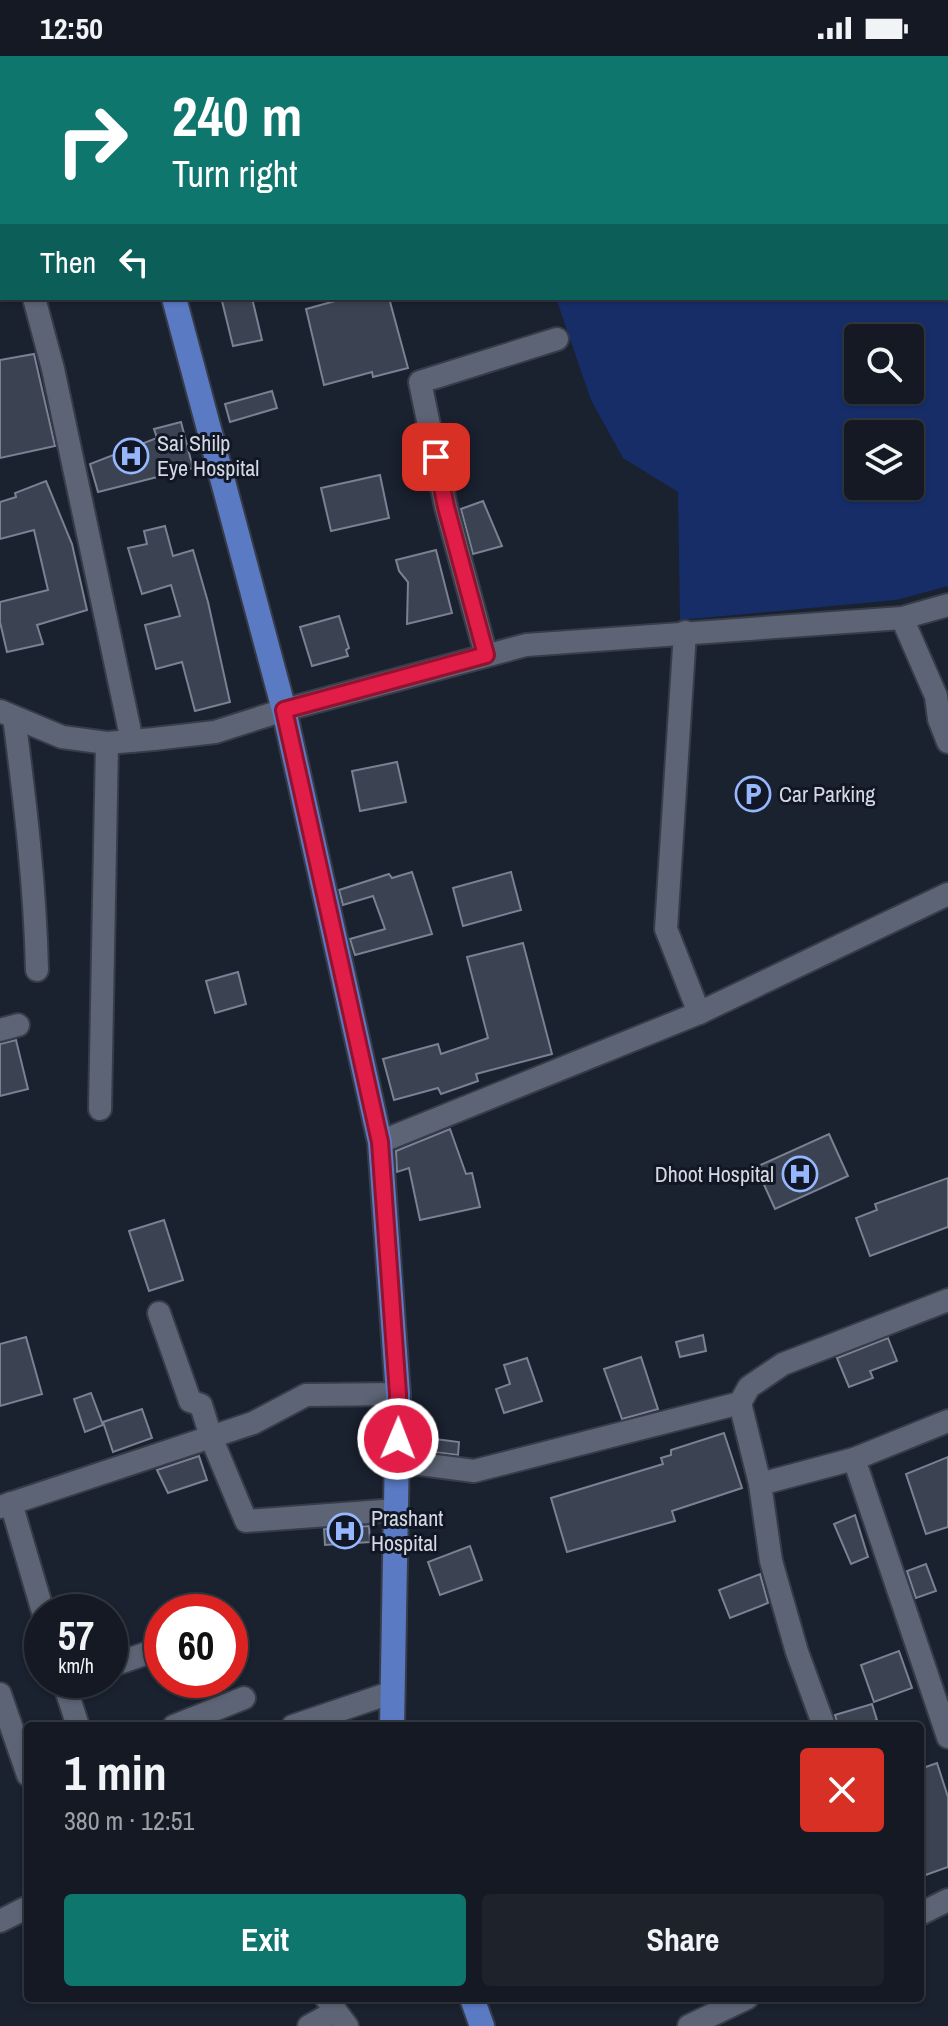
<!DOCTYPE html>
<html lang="en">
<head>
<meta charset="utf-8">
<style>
  body { margin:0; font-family:"Archivo Narrow",sans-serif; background:#1d222b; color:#f1f3f6; height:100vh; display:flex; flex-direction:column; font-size:30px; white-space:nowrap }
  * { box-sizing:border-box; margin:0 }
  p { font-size:26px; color:#9da0a6 }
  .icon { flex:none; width:44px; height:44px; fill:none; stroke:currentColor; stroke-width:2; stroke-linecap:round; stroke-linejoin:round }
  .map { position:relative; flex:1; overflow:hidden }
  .details { position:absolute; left:24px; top:1666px; width:900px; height:280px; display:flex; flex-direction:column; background:#141923; border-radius:8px; box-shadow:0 2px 6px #0004,0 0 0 2px #333841 }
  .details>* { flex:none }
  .banner { position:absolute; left:0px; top:0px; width:948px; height:244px; box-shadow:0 2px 6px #0004,0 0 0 2px #333841; background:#0f766e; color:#fff; overflow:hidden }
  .buttons { position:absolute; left:844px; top:268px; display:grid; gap:16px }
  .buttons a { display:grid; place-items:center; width:80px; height:80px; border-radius:8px; background:#141923; box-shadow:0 2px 6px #0004,0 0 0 2px #333841; font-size:40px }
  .speed { position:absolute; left:24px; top:1538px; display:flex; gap:16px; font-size:40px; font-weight:700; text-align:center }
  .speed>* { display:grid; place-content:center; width:104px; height:104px; border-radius:50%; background:#141923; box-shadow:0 2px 6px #0004,0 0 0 2px #333841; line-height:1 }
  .speed small { font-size:20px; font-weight:400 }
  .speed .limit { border:12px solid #d22; background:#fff; color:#111 }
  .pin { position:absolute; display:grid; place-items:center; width:68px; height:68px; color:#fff; margin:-34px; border-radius:16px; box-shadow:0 4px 12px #0006 }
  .me { position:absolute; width:88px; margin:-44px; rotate:1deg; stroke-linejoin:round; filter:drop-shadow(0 0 6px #0008) }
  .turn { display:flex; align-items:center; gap:28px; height:168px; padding:0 40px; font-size:36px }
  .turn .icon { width:104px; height:104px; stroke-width:2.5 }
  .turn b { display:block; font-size:56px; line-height:68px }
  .then { display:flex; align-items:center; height:76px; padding:0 40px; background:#0003; gap:16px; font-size:30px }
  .round { display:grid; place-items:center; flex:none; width:84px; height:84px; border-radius:8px; background:#1d222b }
  .head { display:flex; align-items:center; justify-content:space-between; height:136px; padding:0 40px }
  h1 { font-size:48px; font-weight:800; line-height:60px }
  .action { display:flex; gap:16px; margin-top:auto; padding:16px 40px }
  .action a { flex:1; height:92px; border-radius:8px; background:#0f766e; color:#fff; font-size:32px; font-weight:800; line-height:92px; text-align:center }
  .action a+a { background:#1d222b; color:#f1f3f6 }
  .status { display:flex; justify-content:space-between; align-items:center; height:56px; padding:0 40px; background:#141923; direction:ltr }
  .status svg { height:22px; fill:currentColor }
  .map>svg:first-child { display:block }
</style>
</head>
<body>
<div class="status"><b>12:50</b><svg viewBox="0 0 49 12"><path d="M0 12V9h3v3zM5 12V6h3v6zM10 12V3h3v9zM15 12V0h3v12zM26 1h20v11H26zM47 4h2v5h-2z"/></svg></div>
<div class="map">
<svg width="948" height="1970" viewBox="0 0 948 1970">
  <rect width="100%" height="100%" fill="#1a212f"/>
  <path fill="#162d68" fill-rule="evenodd" d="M572 0H948V530L896 544 680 564 678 436 623 402 591 344 556 242H946V2H567ZM858 282H910V334H858ZM858 378H910V430H858Z"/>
  <g fill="#3b4252" stroke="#798193" stroke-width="2">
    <polygon points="235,242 252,242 262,284 233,290 222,245"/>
    <polygon points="346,242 389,242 408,312 373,321 372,316 324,329 306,253"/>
    <polygon points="34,298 55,390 0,402 0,304"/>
    <polygon points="272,335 277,352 230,366 225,348"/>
    <polygon points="181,366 193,412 98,436 90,408 157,382 154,373"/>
    <polygon points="380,419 389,462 331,475 321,432"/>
    <polygon points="46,425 72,488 87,554 37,569 43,588 7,596 0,566 0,546 48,534 34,474 0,483 0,446 16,441 15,437"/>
    <polygon points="483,445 502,490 473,498 461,453"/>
    <polygon points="165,470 173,500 193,494 208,546 230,646 195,655 182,606 156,613 145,569 180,560 171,529 142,538 128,492 147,488 144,475"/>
    <polygon points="436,494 452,557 407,568 408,526 399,515 396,504"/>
    <polygon points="339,560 349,592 346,594 348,600 312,610 300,571"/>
    <polygon points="397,706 406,746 360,755 352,715"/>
    <polygon points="412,816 432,878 355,899 350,883 385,873 373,840 343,849 339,834 389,818 392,822"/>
    <polygon points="511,816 521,854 463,870 453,832"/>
    <polygon points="523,887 552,998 476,1018 478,1025 441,1038 438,1032 394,1044 383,1003 438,988 441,998 488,982 467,901"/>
    <polygon points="238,916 246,948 215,957 206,925"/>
    <polygon points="16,984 28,1033 0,1040 0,988"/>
    <polygon points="450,1073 466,1118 472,1117 480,1151 420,1164 409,1112 397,1116 396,1095"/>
    <polygon points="829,1078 848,1120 775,1153 756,1111"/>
    <polygon points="948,1122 948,1171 870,1200 856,1162 877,1154 875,1148"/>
    <polygon points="164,1164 183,1224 149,1235 129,1175"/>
    <polygon points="703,1279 706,1295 680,1301 676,1286"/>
    <polygon points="26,1281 42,1338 0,1350 0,1288"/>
    <polygon points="888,1282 897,1305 870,1315 873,1322 849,1331 837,1302"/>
    <polygon points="641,1301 658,1353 622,1363 604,1313"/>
    <polygon points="527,1302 542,1345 504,1357 496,1333 510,1328 504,1309"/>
    <polygon points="91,1337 103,1369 85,1376 74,1343"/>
    <polygon points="142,1353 152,1382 113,1396 103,1366"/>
    <polygon points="724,1377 742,1432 672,1455 675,1465 567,1496 551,1442 663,1408 661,1402 671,1399 671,1394"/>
    <polygon points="435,1383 459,1386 458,1399 433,1396"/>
    <polygon points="199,1400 207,1424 168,1437 157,1414"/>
    <polygon points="948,1401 948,1471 926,1478 906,1418"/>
    <polygon points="855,1459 868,1501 851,1508 834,1468"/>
    <polygon points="369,1470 370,1486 325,1489 324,1473"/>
    <polygon points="470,1490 482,1524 440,1539 428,1506"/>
    <polygon points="926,1508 936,1535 916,1542 907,1515"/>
    <polygon points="760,1518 768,1547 730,1562 719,1534"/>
    <polygon points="899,1595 912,1632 874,1646 861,1609"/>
    <polygon points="872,1648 877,1664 858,1670 838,1670 835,1659"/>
    <polygon points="937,1707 948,1741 948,1811 920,1821 920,1713"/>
  </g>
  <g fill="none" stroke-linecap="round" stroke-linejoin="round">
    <g stroke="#373c48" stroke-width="26">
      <g id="minor">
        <polyline points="0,115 2,123"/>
        <polyline points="34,242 53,313 132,685"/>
        <polyline points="902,562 936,640 939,663 948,686"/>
        <polyline points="685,576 666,873 699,957"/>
        <polyline points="486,599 446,451 420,326 557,283"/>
        <polyline points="0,655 62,681 107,687 154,683 215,676 284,654 526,589 902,562 948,549"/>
        <path d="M14 661C25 745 35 828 37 914"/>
        <polyline points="0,974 18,969"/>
        <polyline points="100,1053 107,687"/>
        <polyline points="380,1086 699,957 948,838"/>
        <polyline points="159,1257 190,1345 201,1349 211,1381 246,1465 396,1454"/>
        <polyline points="854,1403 948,1681"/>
        <polyline points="397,1405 474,1415 740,1347"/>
        <polyline points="760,1428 854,1403 948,1365"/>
        <polyline points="11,1447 43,1556"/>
        <polyline points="0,1451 253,1367 306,1339 398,1338"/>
        <polyline points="110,1610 162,1592"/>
        <polyline points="63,1624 78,1670"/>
        <polyline points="0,1638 28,1719"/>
        <polyline points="174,1670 244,1642"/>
        <polyline points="293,1670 393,1636"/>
        <polyline points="824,1670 797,1596 771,1505 760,1428 740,1347 749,1331 783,1308 948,1244"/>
        <polyline points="920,1858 948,1844"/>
        <polyline points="0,1865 28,1851"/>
        <polyline points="326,1942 347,1970"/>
        <polyline points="309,1970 336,1955"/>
        <polyline points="689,1970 747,1942"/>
      </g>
    </g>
    <g stroke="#373c48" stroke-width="28">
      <g id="major">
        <polyline points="110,0 110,2"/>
        <polyline points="0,2 9,0"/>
        <polyline points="174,242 284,654 380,1086 398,1338 392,1670"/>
        <polyline points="472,1942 482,1970"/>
      </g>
    </g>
    <use href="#minor" stroke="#5c6475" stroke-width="22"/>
    <use href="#major" stroke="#5a7ac4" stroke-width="24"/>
  </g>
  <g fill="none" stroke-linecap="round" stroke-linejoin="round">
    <g stroke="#92132f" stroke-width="20">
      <polyline id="route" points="398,1383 398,1338 380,1086 284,654 486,599 446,451 436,401"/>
    </g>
    <use href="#route" stroke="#e11d48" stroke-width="14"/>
  </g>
  <defs>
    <g id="hospital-ring" transform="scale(1.8)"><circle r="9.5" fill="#111725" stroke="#96b6fd" stroke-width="1.5"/><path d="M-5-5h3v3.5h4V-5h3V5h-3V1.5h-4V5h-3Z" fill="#96b6fd"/></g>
    <g id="parking-ring" transform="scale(1.8)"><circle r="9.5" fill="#111725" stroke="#96b6fd" stroke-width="1.5"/><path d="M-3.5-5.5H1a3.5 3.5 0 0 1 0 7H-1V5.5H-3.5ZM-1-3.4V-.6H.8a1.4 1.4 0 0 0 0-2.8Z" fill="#96b6fd"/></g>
  </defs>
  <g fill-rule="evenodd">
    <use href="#hospital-ring" x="131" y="400"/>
    <use href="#parking-ring" x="753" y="738"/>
    <use href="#hospital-ring" x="800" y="1118"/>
    <use href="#hospital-ring" x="345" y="1475"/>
  </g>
  <g text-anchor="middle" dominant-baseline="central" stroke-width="6" stroke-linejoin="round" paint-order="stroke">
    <g font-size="22" fill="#d4d9e3" stroke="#111725" text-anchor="start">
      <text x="157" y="387">Sai Shilp<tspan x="157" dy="25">Eye Hospital</tspan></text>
      <text x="779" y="738">Car Parking</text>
      <text x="774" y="1118" text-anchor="end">Dhoot Hospital</text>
      <text x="371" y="1462">Prashant<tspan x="371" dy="25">Hospital</tspan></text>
    </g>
  </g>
</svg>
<div class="buttons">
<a><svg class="icon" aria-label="search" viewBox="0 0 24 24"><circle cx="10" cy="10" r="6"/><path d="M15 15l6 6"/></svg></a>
<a><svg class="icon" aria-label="layers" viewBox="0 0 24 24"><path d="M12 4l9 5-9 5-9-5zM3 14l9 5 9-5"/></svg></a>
</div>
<div class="speed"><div>57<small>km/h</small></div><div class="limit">60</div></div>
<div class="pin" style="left:436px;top:401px;background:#d93025"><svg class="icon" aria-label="arrive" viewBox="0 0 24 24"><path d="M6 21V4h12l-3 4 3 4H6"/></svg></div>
<svg class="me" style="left:398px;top:1383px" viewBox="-20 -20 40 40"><circle r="17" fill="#e11d48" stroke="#fff" stroke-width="3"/><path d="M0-11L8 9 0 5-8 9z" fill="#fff"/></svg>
<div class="banner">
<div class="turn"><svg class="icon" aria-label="right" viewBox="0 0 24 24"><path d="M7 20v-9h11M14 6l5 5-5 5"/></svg><div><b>240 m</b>Turn right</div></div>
<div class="then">Then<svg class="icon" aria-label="left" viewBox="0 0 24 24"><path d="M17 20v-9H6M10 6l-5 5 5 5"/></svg></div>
</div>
<section class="details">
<div class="head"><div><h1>1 min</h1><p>380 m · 12:51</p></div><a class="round" style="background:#d93025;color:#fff"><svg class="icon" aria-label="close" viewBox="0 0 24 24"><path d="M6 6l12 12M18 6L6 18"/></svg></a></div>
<div class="action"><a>Exit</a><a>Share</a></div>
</section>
</div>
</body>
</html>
